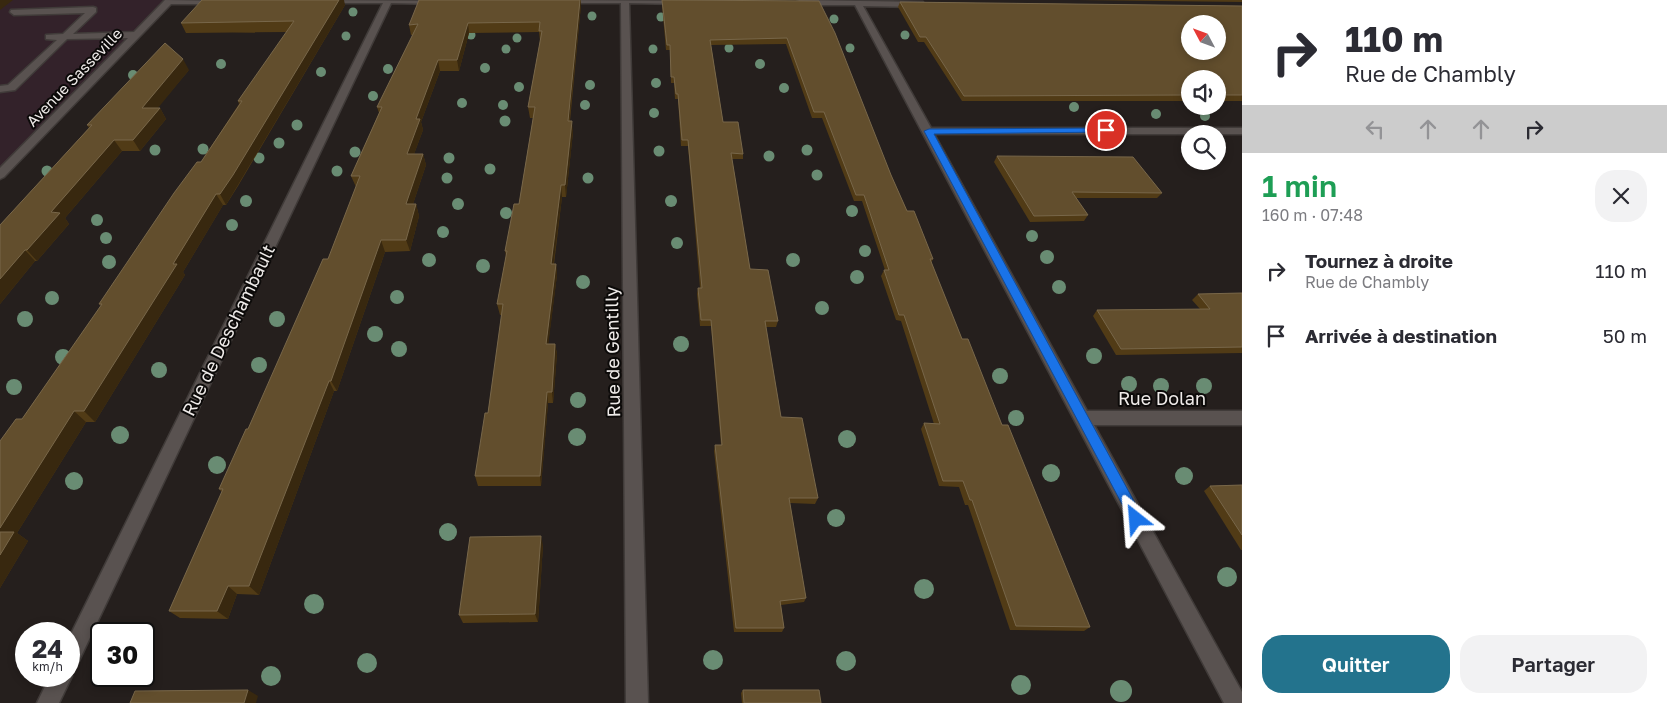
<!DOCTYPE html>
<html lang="fr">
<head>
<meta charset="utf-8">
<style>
  body { margin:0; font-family:"Golos Text",sans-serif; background:#f2f2f3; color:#2b2b33; height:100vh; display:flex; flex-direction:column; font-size:19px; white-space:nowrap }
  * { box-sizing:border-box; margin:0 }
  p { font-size:16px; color:#7c7c81 }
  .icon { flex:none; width:28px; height:28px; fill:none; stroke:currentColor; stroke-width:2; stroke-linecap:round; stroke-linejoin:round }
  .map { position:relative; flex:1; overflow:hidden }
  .side { display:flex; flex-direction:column; background:#fff; width:425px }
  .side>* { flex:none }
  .top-card { background:#fff; color:#2b2b33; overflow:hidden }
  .needle { width:32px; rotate:311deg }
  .tools { position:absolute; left:1181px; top:15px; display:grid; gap:10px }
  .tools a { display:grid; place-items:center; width:45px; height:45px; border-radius:50%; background:#fff; box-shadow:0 2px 8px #0003; font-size:25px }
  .speed { position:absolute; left:15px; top:622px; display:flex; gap:10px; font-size:25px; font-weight:700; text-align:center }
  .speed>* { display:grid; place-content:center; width:65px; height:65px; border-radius:50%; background:#fff; box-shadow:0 2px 8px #0003; line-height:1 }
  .speed small { font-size:12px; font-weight:400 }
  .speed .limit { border:2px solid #111; border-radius:8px; background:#fff; color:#111 }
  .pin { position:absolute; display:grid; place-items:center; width:42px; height:42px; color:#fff; margin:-21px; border:2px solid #fff; border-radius:50%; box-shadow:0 1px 5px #0007 }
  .me { position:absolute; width:55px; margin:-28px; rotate:332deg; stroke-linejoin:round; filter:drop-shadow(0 0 4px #0008) }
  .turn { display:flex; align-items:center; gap:18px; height:105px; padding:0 20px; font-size:22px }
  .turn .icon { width:65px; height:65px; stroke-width:2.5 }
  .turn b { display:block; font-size:35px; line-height:42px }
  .lanes { display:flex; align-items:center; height:48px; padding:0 20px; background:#0003; justify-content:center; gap:25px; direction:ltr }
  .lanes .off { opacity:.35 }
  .round { display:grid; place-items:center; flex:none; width:52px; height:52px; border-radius:20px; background:#f2f2f3 }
  .summary { display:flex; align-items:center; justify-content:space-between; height:85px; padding:0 20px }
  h1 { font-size:30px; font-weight:600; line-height:38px; color:#1e9e55 }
  .cta { display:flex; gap:10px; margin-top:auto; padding:10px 20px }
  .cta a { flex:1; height:58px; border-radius:20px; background:#23738d; color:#fff; font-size:20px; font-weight:600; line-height:58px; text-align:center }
  .cta a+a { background:#f2f2f3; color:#2b2b33 }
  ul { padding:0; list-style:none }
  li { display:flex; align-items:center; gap:15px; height:65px; padding:0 20px }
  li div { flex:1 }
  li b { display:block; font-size:19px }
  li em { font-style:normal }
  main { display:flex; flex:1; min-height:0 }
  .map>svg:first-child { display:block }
</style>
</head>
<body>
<main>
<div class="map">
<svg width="1242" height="703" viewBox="0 0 1242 703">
  <rect width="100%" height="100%" fill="#251f1d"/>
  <polygon fill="#33222a" points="0,0 170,0 0,175"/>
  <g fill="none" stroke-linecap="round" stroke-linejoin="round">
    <g stroke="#403b39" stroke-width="3">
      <g id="minor">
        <polygon points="165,0 224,1 220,4 171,4 4,177 0,179 0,168 128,38 67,39 15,90 0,92 0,86 8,85 57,40 46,39 46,35 63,34 85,13 14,15 10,12 11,10 93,7 96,8 96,12 73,34 134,32"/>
        <polygon points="319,0 442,1 438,4 391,3 76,667 69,670 72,676 59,703 37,703 50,676 69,676 69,638 383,3 323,3"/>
        <polygon points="557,0 687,1 683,4 629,3 648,703 626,703 621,3 561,3"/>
        <polygon points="799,0 923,2 923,6 920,7 863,6 931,128 1242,128 1242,134 934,134 1087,411 1242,411 1242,425 1094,425 1242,692 1242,703 1224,703 855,5 801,5 797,2"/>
      </g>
    </g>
    <use href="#minor" fill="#595250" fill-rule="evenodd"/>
  </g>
  <g fill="#698c73">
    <circle cx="353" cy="12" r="4.5"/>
    <circle cx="592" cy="16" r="4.5"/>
    <circle cx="661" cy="17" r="4.5"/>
    <circle cx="834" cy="19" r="4.5"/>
    <circle cx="471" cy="35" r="4.5"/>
    <circle cx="905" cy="35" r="4.5"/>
    <circle cx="346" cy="36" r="4.5"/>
    <circle cx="517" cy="38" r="4.5"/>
    <circle cx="729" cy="48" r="4.5"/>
    <circle cx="850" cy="48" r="4.5"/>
    <circle cx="506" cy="49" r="4.5"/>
    <circle cx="653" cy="49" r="4.5"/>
    <circle cx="221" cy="64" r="5"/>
    <circle cx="760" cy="64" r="5"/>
    <circle cx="485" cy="68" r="5"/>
    <circle cx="388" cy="69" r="5"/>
    <circle cx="321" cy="72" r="5"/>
    <circle cx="133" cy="75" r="5"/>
    <circle cx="656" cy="83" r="5"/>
    <circle cx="590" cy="85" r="5"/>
    <circle cx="519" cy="87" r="5"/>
    <circle cx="784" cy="88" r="5"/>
    <circle cx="373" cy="96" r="5"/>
    <circle cx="462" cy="103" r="5"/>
    <circle cx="503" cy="105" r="5"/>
    <circle cx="585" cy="105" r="5"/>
    <circle cx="1074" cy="107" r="5"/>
    <circle cx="654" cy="113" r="5"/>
    <circle cx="1156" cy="114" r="5"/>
    <circle cx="1205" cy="116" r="5"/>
    <circle cx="505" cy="121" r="5.5"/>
    <circle cx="297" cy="125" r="5.5"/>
    <circle cx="279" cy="143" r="5.5"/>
    <circle cx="203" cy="149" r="5.5"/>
    <circle cx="155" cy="150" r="5.5"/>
    <circle cx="807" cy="150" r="5.5"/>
    <circle cx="659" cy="151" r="5.5"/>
    <circle cx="355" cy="152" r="5.5"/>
    <circle cx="769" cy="156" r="5.5"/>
    <circle cx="259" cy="158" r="5.5"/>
    <circle cx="449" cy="158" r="5.5"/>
    <circle cx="490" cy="169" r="5.5"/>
    <circle cx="47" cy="171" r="5.5"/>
    <circle cx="337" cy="171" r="5.5"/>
    <circle cx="817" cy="175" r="5.5"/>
    <circle cx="447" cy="178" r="5.5"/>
    <circle cx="588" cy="178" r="5.5"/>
    <circle cx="246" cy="201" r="6"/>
    <circle cx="671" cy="201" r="6"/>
    <circle cx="458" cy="204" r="6"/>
    <circle cx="852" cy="211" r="6"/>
    <circle cx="506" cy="213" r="6"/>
    <circle cx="97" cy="220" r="6"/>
    <circle cx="232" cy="225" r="6"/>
    <circle cx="443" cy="232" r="6"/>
    <circle cx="1032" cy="236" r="6"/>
    <circle cx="106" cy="238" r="6"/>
    <circle cx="677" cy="243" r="6"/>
    <circle cx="865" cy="251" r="6"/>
    <circle cx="1047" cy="257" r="7"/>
    <circle cx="429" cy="260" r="7"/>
    <circle cx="793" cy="260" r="7"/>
    <circle cx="109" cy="262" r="7"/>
    <circle cx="483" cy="266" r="7"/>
    <circle cx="857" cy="277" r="7"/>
    <circle cx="583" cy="282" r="7"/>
    <circle cx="1059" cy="287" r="7"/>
    <circle cx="397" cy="297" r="7"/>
    <circle cx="52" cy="298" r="7"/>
    <circle cx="822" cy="308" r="7"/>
    <circle cx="25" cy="319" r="8"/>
    <circle cx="277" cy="319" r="8"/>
    <circle cx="375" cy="334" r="8"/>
    <circle cx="681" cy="344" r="8"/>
    <circle cx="399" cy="349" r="8"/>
    <circle cx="1094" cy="356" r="8"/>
    <circle cx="63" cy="357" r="8"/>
    <circle cx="259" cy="365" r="8"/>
    <circle cx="159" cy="370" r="8"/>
    <circle cx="1000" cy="376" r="8"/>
    <circle cx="1129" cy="384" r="8"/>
    <circle cx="1161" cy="386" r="8"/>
    <circle cx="1204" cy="386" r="8"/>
    <circle cx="14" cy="387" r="8"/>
    <circle cx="578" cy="400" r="8"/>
    <circle cx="1016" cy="418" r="8"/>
    <circle cx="120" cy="435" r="9"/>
    <circle cx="577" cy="437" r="9"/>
    <circle cx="847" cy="439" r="9"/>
    <circle cx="217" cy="465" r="9"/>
    <circle cx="1051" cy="473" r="9"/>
    <circle cx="1184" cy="476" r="9"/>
    <circle cx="74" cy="481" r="9"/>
    <circle cx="836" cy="518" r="9"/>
    <circle cx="448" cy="532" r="9"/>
    <circle cx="1227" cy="577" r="10"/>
    <circle cx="924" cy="589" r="10"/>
    <circle cx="314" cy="604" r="10"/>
    <circle cx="713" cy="660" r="10"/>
    <circle cx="846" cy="661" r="10"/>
    <circle cx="367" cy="663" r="10"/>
    <circle cx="271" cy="676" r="10"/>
    <circle cx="1021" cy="685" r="10"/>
    <circle cx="1121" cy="691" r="11"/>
  </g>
  <g fill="#513b16">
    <polygon points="662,0 819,1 891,175 907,211 933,259 931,263 962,339 1002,425 1090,627 1084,631 1010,630 968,505 965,505 959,487 939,486 921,429 924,423 934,424 901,321 896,320 881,276 884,270 885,270 862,201 854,201 822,118 812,118 786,44 711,45 723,122 743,154 743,159 732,159 750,269 778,321 776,327 766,327 781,417 818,498 815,504 790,503 806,598 804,602 781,605 784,628 782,632 734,632 714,451 715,445 721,445 711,326 700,326 697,294 698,288 700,288 688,146 681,146 678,99 675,99 674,83 671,83 670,50 666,50 662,5"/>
    <polygon points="1076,0 1242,0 1242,2"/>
    <polygon points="900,2 1242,6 1242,101 1218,101 1218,79 1190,79 1190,101 962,101 924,42 918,42 898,7"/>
    <polygon points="345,5 238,186 226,205 223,205 183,272 185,275 95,422 86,422 17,533 28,541 0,588 0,441 22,419 101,306 99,304 201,162 239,104 238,101 287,32 186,33 181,23"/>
    <polygon points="581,5 570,121 573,132 566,197 562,197 554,264 556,264 557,275 548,344 555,344 557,354 553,403 548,403 541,486 478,486 475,476 488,413 502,315 500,315 497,304 506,256 505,251 519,204 533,118 530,118 528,107 540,41 539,32 469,33 459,71 440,71 421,122 423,130 414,154 423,154 426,165 413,204 416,204 419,216 410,251 385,252 337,391 334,391 259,595 237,594 228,619 180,618 169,611 222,492 219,489 248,429 328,259 356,187 351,176 379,113 377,107 413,35 411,35 409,25"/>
    <polygon points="189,70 157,108 160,108 166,119 140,151 122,151 65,218 69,224 37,261 35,261 0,304 0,225 89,128 87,125"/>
    <polygon points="997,156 1162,193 1157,198 1076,198 1088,215 1084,221 1030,222 994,162"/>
    <polygon points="1242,293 1242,353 1116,355 1093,316 1097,310 1200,309 1192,300 1198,294"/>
    <polygon points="1242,485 1242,550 1241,550 1204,491 1210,486"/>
    <polygon points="543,545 538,622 463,623 459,615"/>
    <polygon points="743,690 821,703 742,703 741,693"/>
  </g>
  <g fill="#38280f">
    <polygon points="0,0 13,0 0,10"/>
    <polygon points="339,0 344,0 345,5 226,205 220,194"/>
    <polygon points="580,0 581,0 581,5 568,132 568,121"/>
    <polygon points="468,23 469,33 459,71 457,60"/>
    <polygon points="183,59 189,70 149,119 142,108"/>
    <polygon points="438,60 440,71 421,122 423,130 410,165 407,154 416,119"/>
    <polygon points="160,108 166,119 140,151 133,140"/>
    <polygon points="572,121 573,132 566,197 565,185"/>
    <polygon points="114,140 122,151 65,218 69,224 37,261 27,250 51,212"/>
    <polygon points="423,154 426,165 409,216 406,204"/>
    <polygon points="561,185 562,197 552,275 551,264"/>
    <polygon points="216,194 223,205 183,272 185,275 95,422 84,411"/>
    <polygon points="416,204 419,216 410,251 406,240"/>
    <polygon points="381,240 385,252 337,391 331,381"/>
    <polygon points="25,250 35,261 0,304 0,279"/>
    <polygon points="556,264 557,275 547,355 546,344"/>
    <polygon points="555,344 557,354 553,403 552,392"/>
    <polygon points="329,381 334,391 259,595 249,586"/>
    <polygon points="547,392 548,403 541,486 540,476"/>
    <polygon points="74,411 86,422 17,533 28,541 0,588 0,528"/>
    <polygon points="541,536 543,545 538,622 535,614"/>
    <polygon points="228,586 237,594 228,619 217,611"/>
    <polygon points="248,690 258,696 256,703 244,703"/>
  </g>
  <g fill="#624e2d" stroke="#78674a" fill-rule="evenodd">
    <polygon points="202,0 339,0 233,175 220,194 216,194 173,264 177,264 84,411 74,411 0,528 0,441 16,419 22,419 102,304 99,304 174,193 197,162 201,162 242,101 238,101 294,21 181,23"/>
    <polygon points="419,0 580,0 568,121 572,121 565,185 561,185 551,264 556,264 546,344 555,344 552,392 547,392 540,476 475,476 485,413 488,413 503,304 497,304 507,251 505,251 514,204 519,204 535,107 528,107 542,31 539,31 540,22 468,23 457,60 438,60 416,119 420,119 407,154 423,154 406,204 416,204 406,240 381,240 331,381 329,381 249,586 228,586 217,611 169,611 223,489 219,489 246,429 248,429 323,259 328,259 360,176 351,176 382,107 377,107 418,24 409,25"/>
    <polygon points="662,0 819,1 835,33 891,175 907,211 914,211 933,259 930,259 962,339 968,339 1002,425 1008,425 1090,627 1016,626 972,500 970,500 963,481 943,481 924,423 940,424 904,315 899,315 884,270 889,270 864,195 856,195 824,112 814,112 787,38 710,40 723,122 738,122 743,154 731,153 750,269 768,270 778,321 765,321 781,417 802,418 818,498 789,498 806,598 780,601 784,628 736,628 715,445 722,445 711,320 701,320 698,288 702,288 688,140 682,140 678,94 676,94 674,77 671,77 670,45 667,45"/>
    <path d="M900 2 1242 6V95H1218V79H1190V95L964 96 926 37H920ZM1190 24H1218V51H1190Z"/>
    <polygon points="165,43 183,59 142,108 160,108 133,140 114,140 51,212 60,213 27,250 25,250 0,279 0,225 92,125 87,125"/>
    <polygon points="997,156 1133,157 1162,193 1072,192 1088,215 1034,216"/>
    <polygon points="1242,293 1242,347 1121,349 1097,310 1210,309 1198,294"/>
    <polygon points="1242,485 1242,535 1210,486"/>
    <polygon points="0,532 14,532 0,555"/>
    <polygon points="541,536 535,614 459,615 470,537"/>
    <polygon points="248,690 244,703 130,703 135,691"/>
    <polygon points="743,690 819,690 821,703 744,703"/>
  </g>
  <polygon fill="#1a73e8" stroke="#114b97" points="1106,128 1109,128 1109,132 934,134 1141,514 1143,519 1141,523 1136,525 1132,523 924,131 929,129"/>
  <g text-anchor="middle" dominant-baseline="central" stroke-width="4" stroke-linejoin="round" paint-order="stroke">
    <g font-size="15" fill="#efebe9" stroke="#0c0a09">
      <text transform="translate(74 77) rotate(-46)">Avenue Sasseville</text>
    </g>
    <g font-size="18" fill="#efebe9" stroke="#0c0a09">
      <text transform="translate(228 330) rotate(-64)">Rue de Deschambault</text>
      <text transform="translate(612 352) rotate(-91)">Rue de Gentilly</text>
      <text x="1162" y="398">Rue Dolan</text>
    </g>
  </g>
</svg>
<div class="tools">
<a><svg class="needle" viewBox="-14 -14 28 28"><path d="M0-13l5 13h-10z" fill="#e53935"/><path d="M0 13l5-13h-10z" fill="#7c7c81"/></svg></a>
<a><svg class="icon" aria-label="sound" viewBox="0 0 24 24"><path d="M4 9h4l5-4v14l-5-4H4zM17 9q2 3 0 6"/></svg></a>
<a><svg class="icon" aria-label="search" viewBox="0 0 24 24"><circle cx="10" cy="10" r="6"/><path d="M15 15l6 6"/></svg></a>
</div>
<div class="speed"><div>24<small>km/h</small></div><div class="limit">30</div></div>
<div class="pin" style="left:1106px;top:130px;background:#d93025"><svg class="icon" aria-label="arrive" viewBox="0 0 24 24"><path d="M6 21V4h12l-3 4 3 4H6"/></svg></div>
<svg class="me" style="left:1136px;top:519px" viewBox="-20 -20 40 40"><path d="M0-17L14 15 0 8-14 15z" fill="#1a73e8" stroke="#fff" stroke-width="4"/></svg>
</div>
<section class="side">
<div class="top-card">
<div class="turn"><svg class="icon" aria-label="right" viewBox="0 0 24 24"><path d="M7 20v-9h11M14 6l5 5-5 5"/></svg><div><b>110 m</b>Rue de Chambly</div></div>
<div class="lanes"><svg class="icon off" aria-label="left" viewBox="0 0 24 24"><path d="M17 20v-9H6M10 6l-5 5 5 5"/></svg><svg class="icon off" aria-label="ahead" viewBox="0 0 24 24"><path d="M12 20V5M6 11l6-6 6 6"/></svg><svg class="icon off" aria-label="ahead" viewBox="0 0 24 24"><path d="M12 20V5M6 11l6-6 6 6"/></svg><svg class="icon" aria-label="right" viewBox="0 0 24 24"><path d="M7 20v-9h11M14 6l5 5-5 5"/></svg></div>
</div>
<div class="summary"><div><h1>1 min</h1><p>160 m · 07:48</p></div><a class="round"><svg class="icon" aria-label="close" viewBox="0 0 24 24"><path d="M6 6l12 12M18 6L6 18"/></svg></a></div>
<ul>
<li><svg class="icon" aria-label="right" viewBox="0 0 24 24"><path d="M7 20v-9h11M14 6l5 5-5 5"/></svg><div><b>Tournez à droite</b><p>Rue de Chambly</p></div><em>110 m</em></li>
<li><svg class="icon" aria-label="arrive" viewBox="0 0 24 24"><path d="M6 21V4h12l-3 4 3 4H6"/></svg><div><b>Arrivée à destination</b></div><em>50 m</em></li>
</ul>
<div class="cta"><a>Quitter</a><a>Partager</a></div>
</section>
</main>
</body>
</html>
